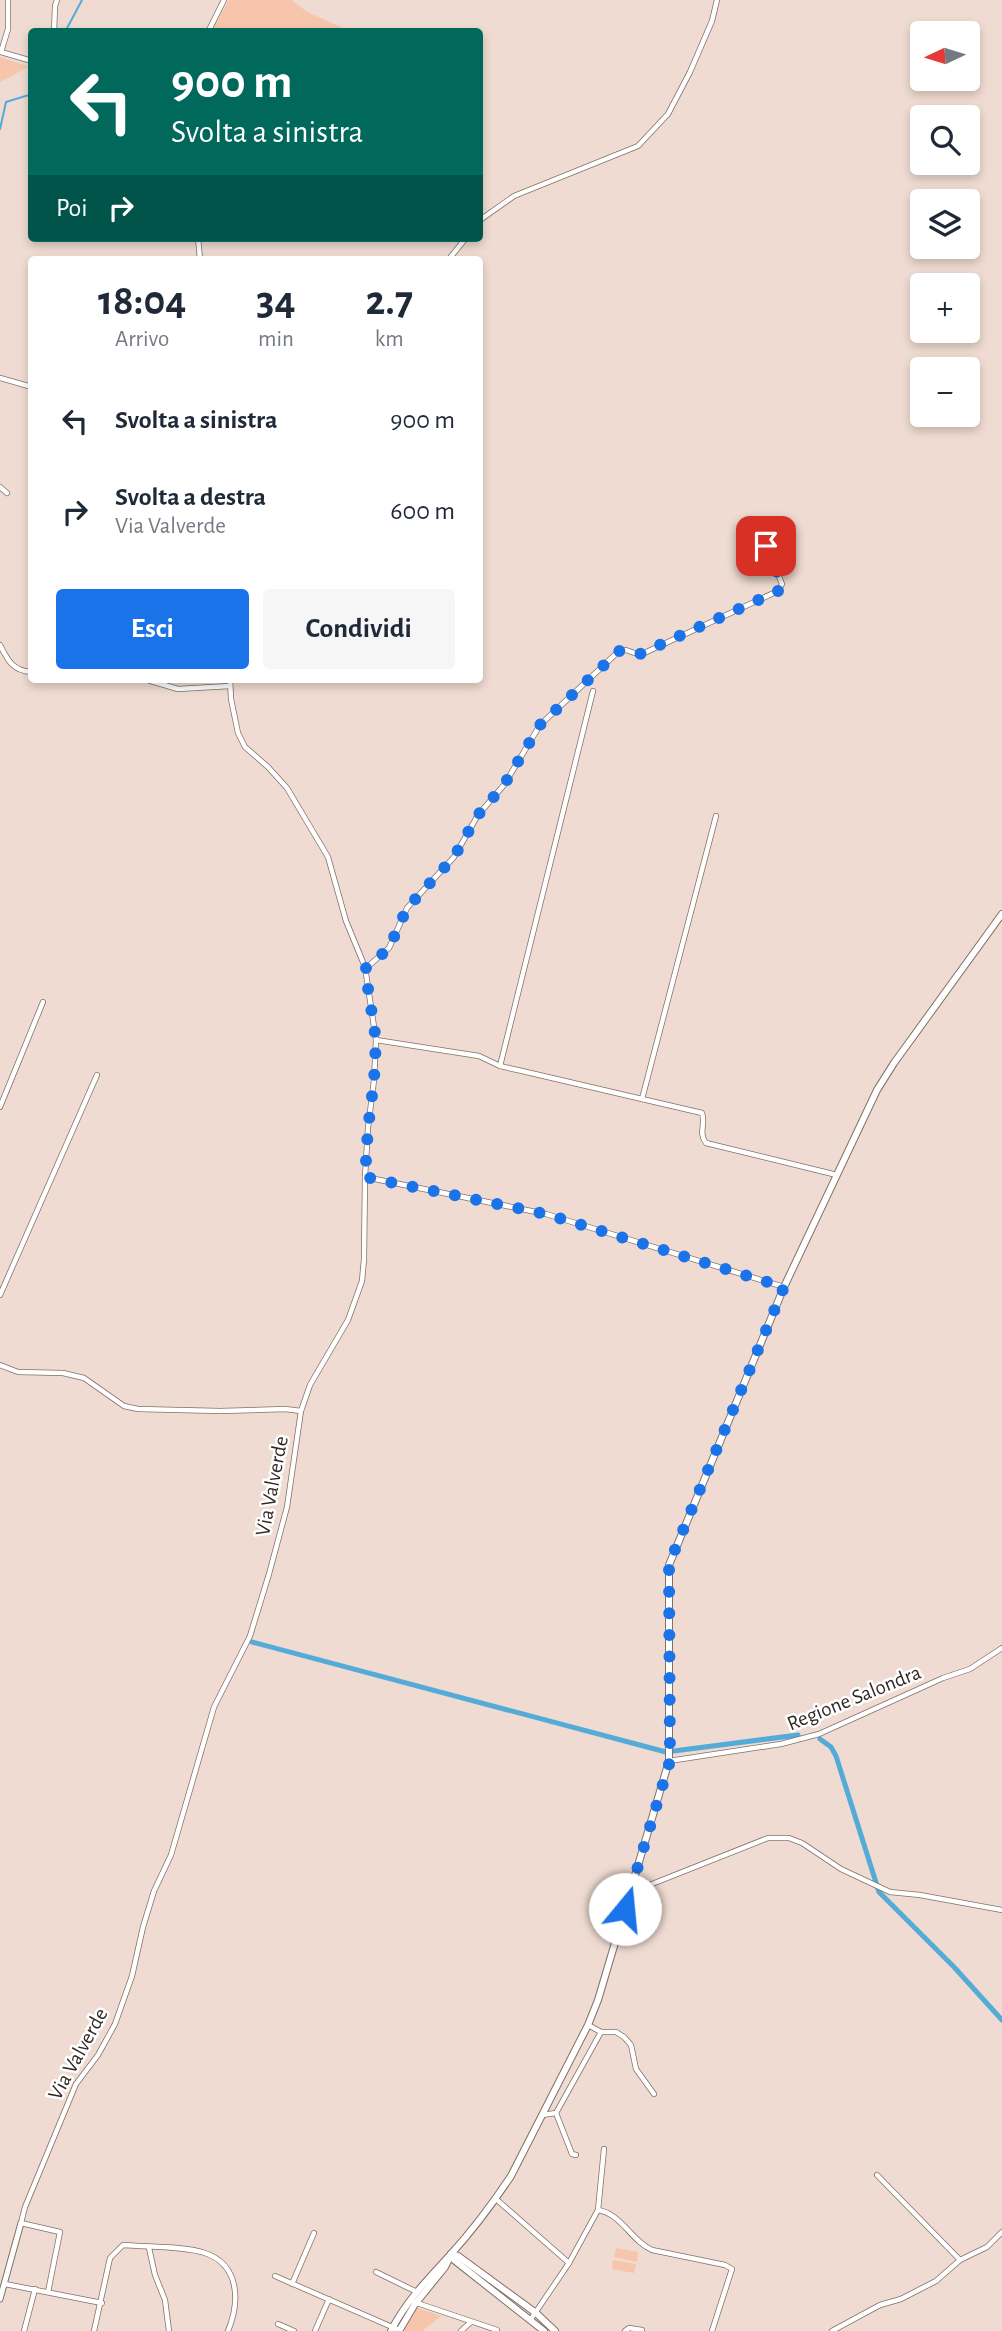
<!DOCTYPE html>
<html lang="it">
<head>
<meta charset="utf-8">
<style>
  body { margin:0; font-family:"Alegreya Sans",sans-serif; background:#f6f6f7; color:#1f2937; height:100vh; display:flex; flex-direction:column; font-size:26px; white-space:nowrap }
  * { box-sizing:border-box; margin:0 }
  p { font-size:23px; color:#747a83 }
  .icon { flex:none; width:38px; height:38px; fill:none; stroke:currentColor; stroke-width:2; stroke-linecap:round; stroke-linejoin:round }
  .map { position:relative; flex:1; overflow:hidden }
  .drawer { position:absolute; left:28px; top:256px; width:455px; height:427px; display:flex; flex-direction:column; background:#fff; border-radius:7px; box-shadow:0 4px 10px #0003 }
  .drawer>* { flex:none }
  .guide { position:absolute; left:28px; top:28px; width:455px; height:214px; border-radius:7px; box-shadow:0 4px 10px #0003; background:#00695c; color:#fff; overflow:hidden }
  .needle { width:46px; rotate:266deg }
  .tools { position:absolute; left:910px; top:21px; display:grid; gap:14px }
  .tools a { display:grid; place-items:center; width:70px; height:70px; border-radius:7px; background:#fff; box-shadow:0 4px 10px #0003; font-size:35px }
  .pin { position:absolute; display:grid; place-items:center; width:60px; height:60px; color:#fff; margin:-30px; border-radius:14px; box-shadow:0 4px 10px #0006 }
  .me { position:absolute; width:77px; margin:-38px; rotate:17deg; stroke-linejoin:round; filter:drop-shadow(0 0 5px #0008) }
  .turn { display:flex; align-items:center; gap:24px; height:147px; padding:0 28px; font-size:32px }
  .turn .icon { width:91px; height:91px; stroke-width:2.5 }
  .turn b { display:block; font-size:49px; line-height:60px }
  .then { display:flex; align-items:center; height:66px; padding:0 28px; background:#0003; gap:14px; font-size:26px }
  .eta { display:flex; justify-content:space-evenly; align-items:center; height:119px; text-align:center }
  .eta b { font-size:42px; font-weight:700; line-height:49px }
  .primary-button { display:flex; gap:14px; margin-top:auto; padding:14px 28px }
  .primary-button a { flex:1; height:80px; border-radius:7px; background:#1a73e8; color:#fff; font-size:28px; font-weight:700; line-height:80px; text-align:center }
  .primary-button a+a { background:#f6f6f7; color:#1f2937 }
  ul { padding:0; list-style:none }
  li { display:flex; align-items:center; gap:21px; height:91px; padding:0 28px }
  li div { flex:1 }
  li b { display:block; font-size:26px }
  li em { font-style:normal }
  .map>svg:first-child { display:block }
</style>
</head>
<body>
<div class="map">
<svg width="1002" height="2331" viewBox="0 0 1002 2331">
  <rect width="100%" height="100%" fill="#efdbd1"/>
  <g fill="#f6c5ac">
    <polygon points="229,0 292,0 307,12 350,31 211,31"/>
    <path d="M0 57C9 61 19 62 28 67L0 82Z"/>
    <polygon points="616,2248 638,2252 637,2262 614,2257"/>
    <polygon points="613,2260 636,2264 634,2273 612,2269"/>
    <polygon points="415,2307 441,2316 422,2331 403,2331"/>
  </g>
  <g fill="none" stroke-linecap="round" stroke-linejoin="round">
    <g stroke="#55abd8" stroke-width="2">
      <polyline points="65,32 82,0"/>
      <polyline points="0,129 6,102 32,94"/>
    </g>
    <g stroke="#55abd8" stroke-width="5">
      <polyline points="252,1642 666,1752 798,1735"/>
      <polyline points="820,1739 831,1747 836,1756 879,1892 954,1967 1002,2020"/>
    </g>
    <g stroke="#827067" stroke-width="6">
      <g id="minor">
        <polyline points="8,0 8,29 1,52 32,61"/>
        <polyline points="54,32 55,6 57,0"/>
        <polyline points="208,32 224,0"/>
        <polyline points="480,220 514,196 638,146 668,114 690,72 712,21 717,0"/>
        <polyline points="198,238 200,259"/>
        <polyline points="449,259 466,238"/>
        <polyline points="0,378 32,387"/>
        <polyline points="0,487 7,493"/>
        <path d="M0 645C8 661 13 671 32 672"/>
        <polyline points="144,679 178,689 230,686"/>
        <polyline points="365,969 389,948 407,908 454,857 478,815 504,785 540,725 619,651 626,650 640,655 778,591 782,584 767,546"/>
        <path d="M376 1040 479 1056 500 1066 522 1071 702 1113C706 1123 698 1133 706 1143L837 1175"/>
        <polyline points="500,1066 593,691"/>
        <polyline points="642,1099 716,816"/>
        <polyline points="0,1107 43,1002"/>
        <polyline points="365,1177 546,1214 784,1287"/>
        <polyline points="0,1295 97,1075"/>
        <polyline points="0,1365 18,1372 63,1373 84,1378 124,1406 138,1409 220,1411 285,1409 301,1411"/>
        <polyline points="669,1761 781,1744 819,1734 943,1678 970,1669 1002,1648"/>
        <polyline points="631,1890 647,1886 768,1838 789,1838 802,1843 841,1869 890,1892 920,1895 1002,1910"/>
        <polyline points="588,2025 601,2032 616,2032 624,2037 631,2045 636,2069 654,2094"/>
        <polyline points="556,2113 601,2032"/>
        <polyline points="556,2113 572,2154 576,2155"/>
        <polyline points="542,2115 556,2113"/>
        <polyline points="877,2175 960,2260"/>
        <polyline points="496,2199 569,2263"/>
        <path d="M598 2210C622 2214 631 2241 652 2250L725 2265 732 2269 712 2331"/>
        <polyline points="149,2248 155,2275 165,2300 169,2331"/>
        <polyline points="376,2272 417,2292"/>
        <polyline points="275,2276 399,2330"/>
        <polyline points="5,2284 102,2303"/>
        <polyline points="292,2284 314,2233"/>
        <polyline points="48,2292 60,2232 21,2223 25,2207 76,2084 98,2055 115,2024 132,1976 143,1927 154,1891 171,1855 214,1707 250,1636 269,1574 287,1507 301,1411 310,1385 348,1320 362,1281 364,1259 365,1177 368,1128 374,1080 376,1040 365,967 346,921 328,857 287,788 268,767 245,747 238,733 231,699 230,679"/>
        <polyline points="414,2302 497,2330"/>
        <polyline points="531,2319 569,2263 598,2210 604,2149"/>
        <polyline points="278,2324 294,2331"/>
        <polyline points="24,2331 35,2289"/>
        <path d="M94 2331 110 2258 123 2245C146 2247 184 2246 205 2253 240 2265 240 2302 228 2331"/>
        <polyline points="315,2331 329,2299"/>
        <polyline points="461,2331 471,2322"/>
        <polyline points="625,2331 629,2328 642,2330"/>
        <polyline points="832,2331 880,2305 901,2299 936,2281 960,2260 987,2247 1002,2232"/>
      </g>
    </g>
    <g stroke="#827067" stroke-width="7">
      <polyline id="tertiary" points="0,2299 21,2223"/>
    </g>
    <g stroke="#827067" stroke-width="8">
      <g id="secondary">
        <polyline points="451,2254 458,2256 536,2313 555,2331"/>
        <polyline points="451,2254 454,2260 544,2331"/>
        <path d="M391 2331C406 2301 429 2278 451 2254 473 2230 493 2203 511 2176L588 2025 598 2000 669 1761V1565L784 1287 877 1090 894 1063 1002 914"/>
        <polyline points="399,2331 415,2304 445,2267 449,2259"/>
      </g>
    </g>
    <use href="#minor" stroke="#fff" stroke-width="4.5"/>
    <use href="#tertiary" stroke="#fff" stroke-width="5"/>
    <use href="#secondary" stroke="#fff" stroke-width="6"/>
  </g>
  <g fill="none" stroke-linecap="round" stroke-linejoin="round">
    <path stroke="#1a73e8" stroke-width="12" stroke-dasharray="0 21.6" d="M625 1909 670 1761 669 1564 784 1287 546 1214 365 1177 368 1128 374 1080 376 1040 365 969 389 948 407 908 454 857 478 815 504 785 540 725 619 651C627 649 632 654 640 654L778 591 782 584 766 546"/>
  </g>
  <g text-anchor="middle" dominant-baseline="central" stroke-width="5" stroke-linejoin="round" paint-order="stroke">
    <g font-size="21" fill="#302925" stroke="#fff">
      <text transform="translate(272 1486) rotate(-79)">Via Valverde</text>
      <text transform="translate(854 1698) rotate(-22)">Regione Salondra</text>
      <text transform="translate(78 2054) rotate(-61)">Via Valverde</text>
    </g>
  </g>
</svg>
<div class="tools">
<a><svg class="needle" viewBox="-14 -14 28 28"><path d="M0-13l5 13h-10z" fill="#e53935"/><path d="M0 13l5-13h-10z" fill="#747a83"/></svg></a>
<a><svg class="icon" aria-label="search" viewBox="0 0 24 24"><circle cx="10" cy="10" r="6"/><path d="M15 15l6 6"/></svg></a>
<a><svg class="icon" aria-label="layers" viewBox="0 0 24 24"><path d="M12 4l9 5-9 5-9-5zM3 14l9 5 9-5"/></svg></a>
<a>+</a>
<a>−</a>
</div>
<div class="pin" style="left:766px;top:546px;background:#d93025"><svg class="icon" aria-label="arrive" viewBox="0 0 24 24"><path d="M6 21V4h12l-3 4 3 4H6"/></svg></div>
<svg class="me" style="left:625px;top:1909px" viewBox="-20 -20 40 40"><circle r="19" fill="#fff"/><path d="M0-13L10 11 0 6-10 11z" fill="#1a73e8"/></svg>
<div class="guide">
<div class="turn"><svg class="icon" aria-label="left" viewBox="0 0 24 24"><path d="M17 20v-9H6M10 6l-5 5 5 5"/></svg><div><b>900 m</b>Svolta a sinistra</div></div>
<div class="then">Poi<svg class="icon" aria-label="right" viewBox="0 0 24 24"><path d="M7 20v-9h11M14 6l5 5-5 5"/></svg></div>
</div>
<section class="drawer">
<div class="eta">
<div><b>18:04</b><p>Arrivo</p></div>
<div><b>34</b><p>min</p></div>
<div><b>2.7</b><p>km</p></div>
</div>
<ul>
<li><svg class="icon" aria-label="left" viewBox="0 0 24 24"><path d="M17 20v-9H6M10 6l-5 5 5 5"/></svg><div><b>Svolta a sinistra</b></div><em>900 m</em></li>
<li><svg class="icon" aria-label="right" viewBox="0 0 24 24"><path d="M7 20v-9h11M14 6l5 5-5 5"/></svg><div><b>Svolta a destra</b><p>Via Valverde</p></div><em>600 m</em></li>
</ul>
<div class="primary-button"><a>Esci</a><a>Condividi</a></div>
</section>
</div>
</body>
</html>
